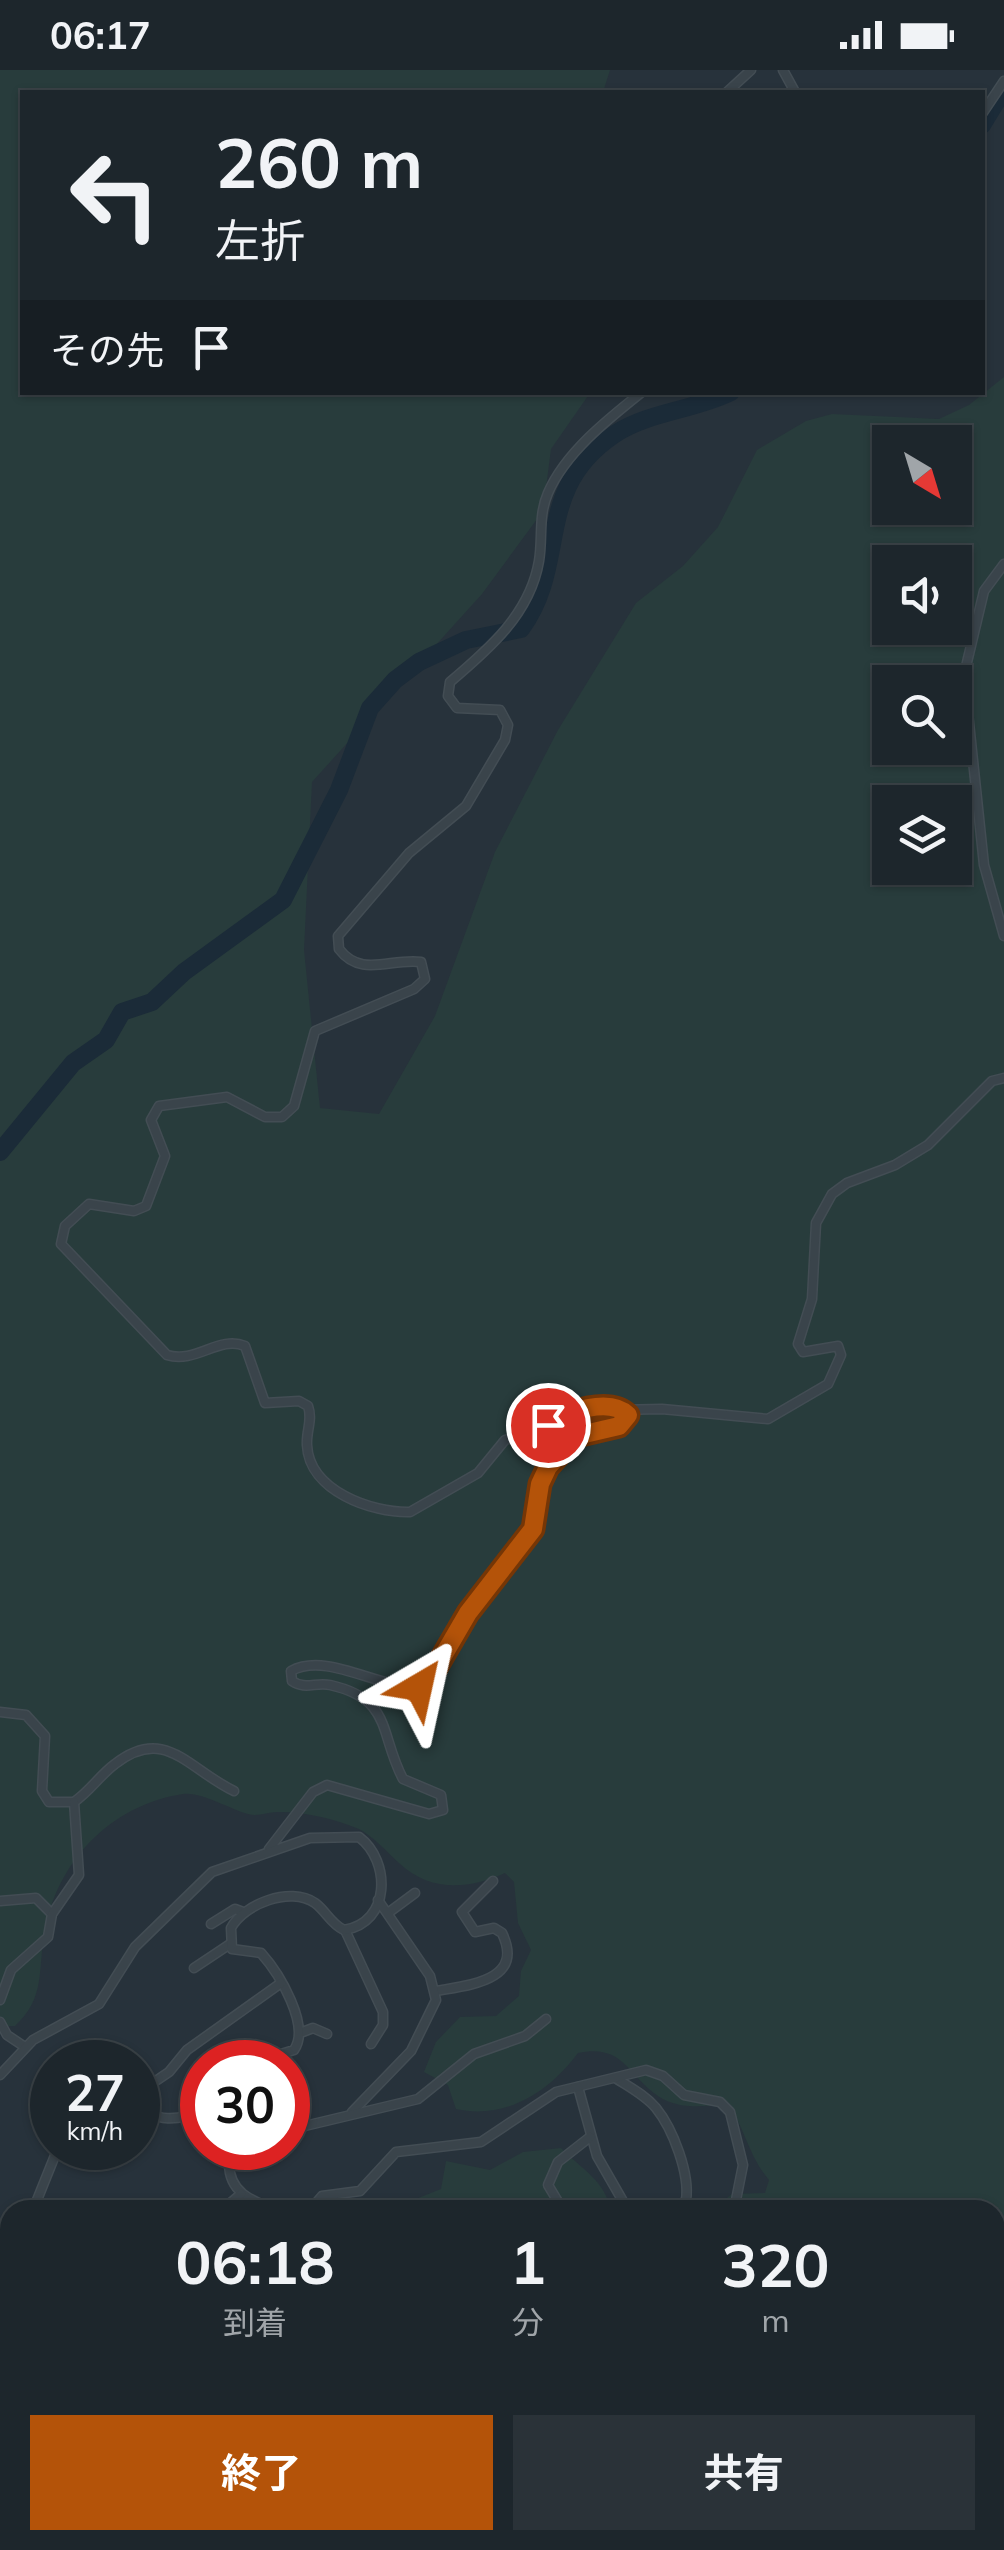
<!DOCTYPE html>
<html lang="ja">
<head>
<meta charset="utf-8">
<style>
  body { margin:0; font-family:Mulish,"Noto Sans JP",sans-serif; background:#2a3238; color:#f1f3f6; height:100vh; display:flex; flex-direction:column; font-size:38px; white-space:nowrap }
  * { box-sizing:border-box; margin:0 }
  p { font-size:32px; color:#a0a5a9 }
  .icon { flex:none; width:55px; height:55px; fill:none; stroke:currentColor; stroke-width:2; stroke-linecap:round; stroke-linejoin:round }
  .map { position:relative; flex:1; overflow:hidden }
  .details { position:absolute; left:0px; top:2130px; width:1005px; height:350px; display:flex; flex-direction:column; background:#1d262c; border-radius:30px 30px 0 0; box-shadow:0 2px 8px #0004,0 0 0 2px #3b4348 }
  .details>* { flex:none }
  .top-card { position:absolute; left:20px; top:20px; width:965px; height:305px; border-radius:0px; box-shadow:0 2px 8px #0004,0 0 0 2px #3b4348; background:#1d262c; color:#f1f3f6; overflow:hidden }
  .needle { width:65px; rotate:142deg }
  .fabs { position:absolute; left:872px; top:355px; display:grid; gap:20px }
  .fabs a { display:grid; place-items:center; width:100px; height:100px; border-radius:0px; background:#1d262c; box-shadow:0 2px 8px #0004,0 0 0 2px #3b4348; font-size:50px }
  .speed { position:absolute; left:30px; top:1970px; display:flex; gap:20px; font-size:50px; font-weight:700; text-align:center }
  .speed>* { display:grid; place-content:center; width:130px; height:130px; border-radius:50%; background:#1d262c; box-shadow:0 2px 8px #0004,0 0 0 2px #3b4348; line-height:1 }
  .speed small { font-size:25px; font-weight:400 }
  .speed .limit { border:15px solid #d22; background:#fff; color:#111 }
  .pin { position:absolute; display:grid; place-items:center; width:85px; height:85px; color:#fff; margin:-42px; border:5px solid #fff; border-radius:50%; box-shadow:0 2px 10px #0007 }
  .me { position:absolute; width:110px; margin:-55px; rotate:36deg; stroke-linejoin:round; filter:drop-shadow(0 0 8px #0008) }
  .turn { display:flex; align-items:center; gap:35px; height:210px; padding:0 30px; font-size:45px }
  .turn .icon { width:130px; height:130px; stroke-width:2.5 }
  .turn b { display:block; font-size:70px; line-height:85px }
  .then { display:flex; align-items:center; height:95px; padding:0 30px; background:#0003; gap:20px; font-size:38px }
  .eta { display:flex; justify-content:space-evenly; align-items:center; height:170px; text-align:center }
  .eta b { font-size:60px; font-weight:700; line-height:70px }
  .cta { display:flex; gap:20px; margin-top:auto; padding:20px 30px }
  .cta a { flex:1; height:115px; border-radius:0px; background:#b45309; color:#fff; font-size:40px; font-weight:700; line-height:115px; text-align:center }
  .cta a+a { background:#2a3238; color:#f1f3f6 }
  .status { display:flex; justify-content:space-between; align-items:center; height:70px; padding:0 50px; background:#1d262c; direction:ltr }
  .status svg { height:28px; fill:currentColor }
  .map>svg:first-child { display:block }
</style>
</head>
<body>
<div class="status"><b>06:17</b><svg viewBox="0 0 49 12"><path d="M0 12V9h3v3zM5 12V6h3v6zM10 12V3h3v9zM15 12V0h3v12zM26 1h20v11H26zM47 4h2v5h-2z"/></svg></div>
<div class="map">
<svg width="1004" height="2480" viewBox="0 0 1004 2480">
  <rect width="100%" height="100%" fill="#27323b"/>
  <g fill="#283c3c" fill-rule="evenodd">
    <path d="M0 0H610L603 22H22V322L590 323 551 379 543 441 482 524 312 712 304 880 320 1038 379 1044 435 946 495 782 558 660 636 533 683 496 718 457 757 380 806 351 832 344 939 349 969 335 1004 307V2480H815L809 2470H995V2140H711L732 2124 765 2123 769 2110C749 2087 745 2059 728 2033 705 2037 679 2040 658 2026 626 2004 624 1974 578 1983 549 2022 506 2050 456 2039L448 2015 424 2002 436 1972 460 1947 496 1946 519 1926 521 1901 531 1880 518 1853 514 1812 505 1803C469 1819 431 1823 399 1793 387 1782 374 1767 359 1759 336 1749 302 1741 277 1742 267 1742 258 1747 248 1744 230 1739 200 1721 183 1724 110 1735 55 1793 44 1866 38 1902 45 1928 15 1956H0ZM890 372H955V438H890ZM890 492H955V558H890ZM890 612H955V678H890ZM890 732H955V798H890Z"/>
    <path d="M561 2078C579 2097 607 2112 610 2140H388L441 2119 446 2091 490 2100 523 2082Z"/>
    <polygon points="0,2306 10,2317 10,2448 0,2448"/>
    <path d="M161 2470H763L753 2480H520C505 2475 483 2469 470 2480H170Z"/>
  </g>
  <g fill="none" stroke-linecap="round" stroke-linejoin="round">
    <g stroke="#1b2b38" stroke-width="18">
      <polyline points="982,55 1004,19"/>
      <path d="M0 1082 73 993 106 970 122 942 152 932 184 902 283 830 339 720 370 638 395 610 419 592 466 570 521 559C570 492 532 419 615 364 648 342 695 340 731 322"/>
    </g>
    <g stroke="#434d54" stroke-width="11">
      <g id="street">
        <polyline points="783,0 795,22"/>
        <polyline points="727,22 751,0"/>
        <polyline points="982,44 1004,11"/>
        <path d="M642 322C608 349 565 383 548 423 538 446 543 467 539 491 530 544 489 579 450 612L448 626 457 638 500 640 508 655 505 670 466 736 409 783 338 866 339 879C361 908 390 888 421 892L425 909 414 919 315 961 294 1036 282 1047H265L227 1027 159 1036 151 1050 165 1086 146 1136 134 1141 89 1134 65 1156 61 1174 167 1285C196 1294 219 1265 245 1276L265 1333 299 1331 308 1336C313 1350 306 1361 307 1375 309 1421 372 1443 410 1442L478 1403 505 1370 539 1361 569 1341 662 1339 768 1349 828 1314 841 1285 838 1276 803 1282 798 1274 812 1229 816 1153 832 1124 847 1113 895 1095 928 1075 992 1011 1004 1008"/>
        <polyline points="1004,494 984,521 964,605 984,795 1004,866"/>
        <path d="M0 1642 26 1645 45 1666 42 1721 49 1732H74C90 1721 100 1705 115 1694 165 1655 188 1699 234 1721"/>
        <path d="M269 1779 313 1722 327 1715 429 1744 443 1740 441 1725 403 1709C379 1664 393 1629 330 1615 316 1612 305 1620 292 1611L291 1601C330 1580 387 1625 424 1615L468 1543 533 1459 540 1414 548 1397 576 1365 619 1356 626 1350 625 1340"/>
        <polyline points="0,1831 36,1828 52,1844"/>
        <polyline points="388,1843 415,1823"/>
        <polyline points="211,1854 235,1839 243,1842"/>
        <polyline points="345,1860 383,1942 383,1955 371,1974"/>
        <polyline points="194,1898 230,1874"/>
        <path d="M436 1921C469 1915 525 1911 502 1863L494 1858 475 1862 462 1842 493 1811"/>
        <polyline points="0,1930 11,1900 48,1867 52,1844 79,1805 74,1732"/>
        <polyline points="0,1952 7,1965 25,1977"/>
        <polyline points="300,1963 313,1958 327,1964"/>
        <path d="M0 2005 33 1970 99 1934 135 1877 212 1802 310 1768 359 1767C391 1791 391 1853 344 1860 331 1854 326 1841 315 1833 290 1816 244 1834 231 1858L232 1879 261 1883C279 1903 311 1956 294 1980L255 1992"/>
        <path d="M617 2009C631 2018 646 2026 656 2038 673 2059 690 2104 686 2130L676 2140"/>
        <polyline points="578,2017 597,2086 628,2140"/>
        <polyline points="138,2023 169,2002 187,1980 281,1913"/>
        <path d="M138 2032C153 2054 181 2051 202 2039"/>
        <polyline points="352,2042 411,1981 436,1930 430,1906 378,1830"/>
        <polyline points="288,2060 418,2029 474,1984 525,1966 546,1949"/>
        <path d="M248 2078 229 2093C229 2123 252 2131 276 2140"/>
        <polyline points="33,2140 58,2078"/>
        <polyline points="222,2140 241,2124"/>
        <polyline points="310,2140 322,2126 360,2121 396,2082 481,2072 556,2022 646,2000 663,2006 684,2025 720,2032 730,2042 743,2095 734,2140"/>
        <polyline points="563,2140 548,2115 558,2092 590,2067"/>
        <polyline points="0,2203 10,2181"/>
        <polyline points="0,2278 10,2280"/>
        <polyline points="0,2377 10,2399"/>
        <polyline points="84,2470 93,2480"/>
        <polyline points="315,2480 328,2470"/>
        <polyline points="488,2480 490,2470"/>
      </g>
    </g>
    <use href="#street" stroke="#3a444b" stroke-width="8"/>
  </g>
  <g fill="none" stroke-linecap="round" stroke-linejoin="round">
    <g stroke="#753606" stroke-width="25">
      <path id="route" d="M419 1617 429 1610 468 1543 533 1459 540 1414 548 1397 576 1366 619 1356 628 1345C610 1327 566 1341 548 1355"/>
    </g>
    <use href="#route" stroke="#b45309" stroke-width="18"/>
  </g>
</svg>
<div class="fabs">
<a><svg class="needle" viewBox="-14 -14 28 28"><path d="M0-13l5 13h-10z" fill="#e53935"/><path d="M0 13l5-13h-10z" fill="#a0a5a9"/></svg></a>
<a><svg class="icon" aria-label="sound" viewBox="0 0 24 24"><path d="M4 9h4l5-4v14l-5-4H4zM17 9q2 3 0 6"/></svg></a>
<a><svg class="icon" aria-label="search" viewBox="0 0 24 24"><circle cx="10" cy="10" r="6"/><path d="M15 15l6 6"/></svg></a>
<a><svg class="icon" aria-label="layers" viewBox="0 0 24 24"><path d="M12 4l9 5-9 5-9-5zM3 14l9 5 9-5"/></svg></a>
</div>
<div class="speed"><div>27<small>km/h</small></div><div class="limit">30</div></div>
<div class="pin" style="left:548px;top:1355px;background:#d93025"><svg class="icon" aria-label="arrive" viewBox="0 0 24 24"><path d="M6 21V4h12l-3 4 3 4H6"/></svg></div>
<svg class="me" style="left:419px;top:1617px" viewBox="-20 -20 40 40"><path d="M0-17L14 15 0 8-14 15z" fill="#b45309" stroke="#fff" stroke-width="4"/></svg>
<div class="top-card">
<div class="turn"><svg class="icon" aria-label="left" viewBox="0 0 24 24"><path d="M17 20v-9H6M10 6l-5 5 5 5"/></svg><div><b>260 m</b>左折</div></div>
<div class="then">その先<svg class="icon" aria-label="arrive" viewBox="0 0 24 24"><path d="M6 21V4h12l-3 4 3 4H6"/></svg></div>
</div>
<section class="details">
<div class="eta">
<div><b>06:18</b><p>到着</p></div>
<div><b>1</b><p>分</p></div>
<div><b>320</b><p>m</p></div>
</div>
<div class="cta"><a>終了</a><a>共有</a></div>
</section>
</div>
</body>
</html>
